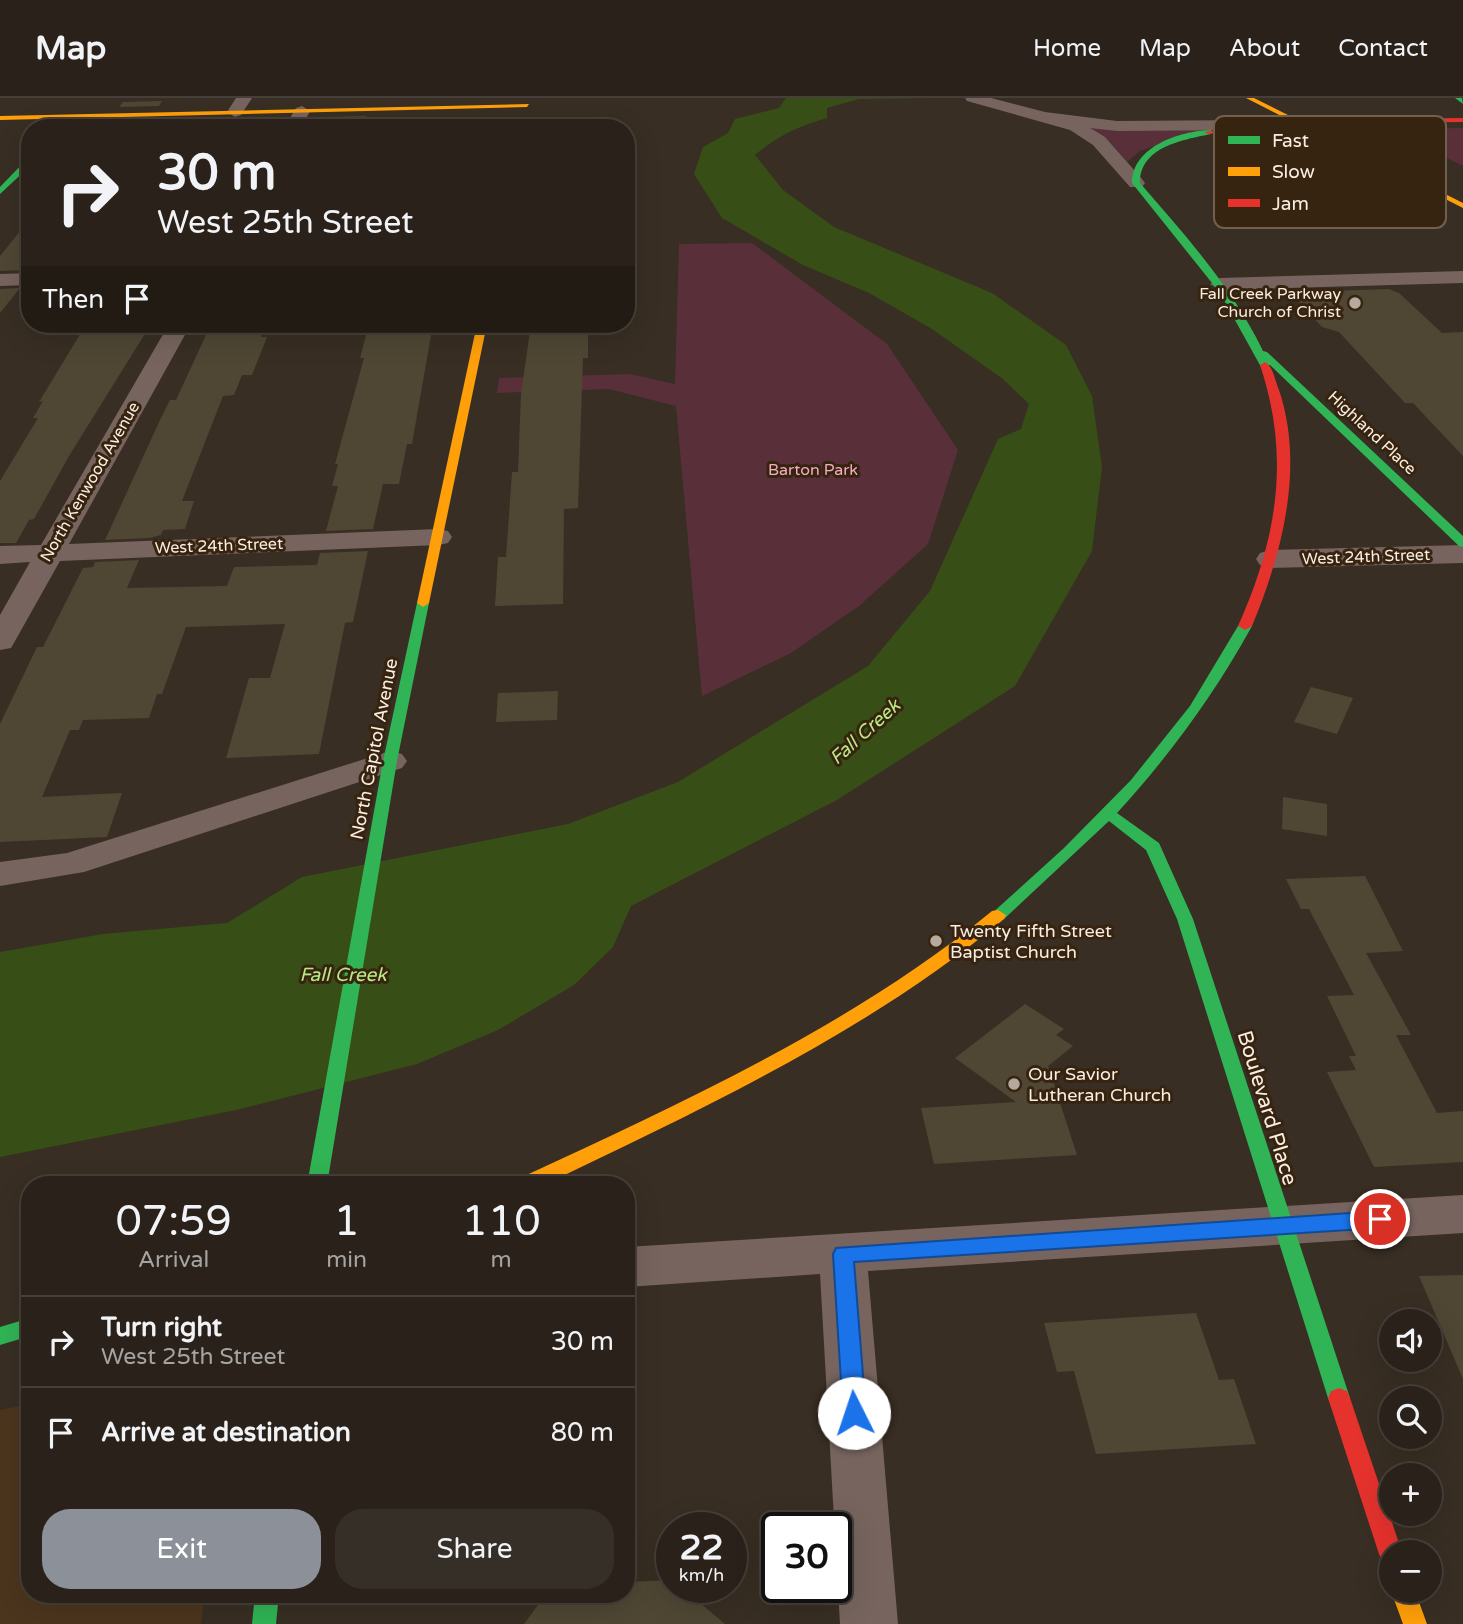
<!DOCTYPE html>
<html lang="en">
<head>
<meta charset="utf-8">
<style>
  body { margin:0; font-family:"Varela Round",sans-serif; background:#362f27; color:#f1f3f6; height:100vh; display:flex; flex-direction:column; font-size:26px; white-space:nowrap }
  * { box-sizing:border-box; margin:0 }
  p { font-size:23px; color:#a5a4a2 }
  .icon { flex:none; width:38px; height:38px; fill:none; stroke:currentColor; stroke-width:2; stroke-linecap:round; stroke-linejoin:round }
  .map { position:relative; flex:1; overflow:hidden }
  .drawer { position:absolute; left:21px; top:1078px; width:614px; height:427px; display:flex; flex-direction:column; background:#2a221a; border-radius:28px; box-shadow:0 7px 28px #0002,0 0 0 2px #463f39 }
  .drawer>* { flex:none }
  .guide { position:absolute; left:21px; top:21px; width:614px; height:214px; border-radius:28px; box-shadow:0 7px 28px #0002,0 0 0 2px #463f39; background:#2a221a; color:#f1f3f6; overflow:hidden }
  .controls { position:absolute; left:1379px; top:1211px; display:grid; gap:14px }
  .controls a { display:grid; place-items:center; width:63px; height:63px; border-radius:50%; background:#2a221a; box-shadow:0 7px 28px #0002,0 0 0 2px #463f39; font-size:35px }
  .speed { position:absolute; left:656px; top:1414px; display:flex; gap:14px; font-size:35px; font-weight:700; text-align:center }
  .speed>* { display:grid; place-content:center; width:91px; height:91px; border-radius:50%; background:#2a221a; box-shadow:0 7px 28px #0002,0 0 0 2px #463f39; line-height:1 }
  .speed small { font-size:18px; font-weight:400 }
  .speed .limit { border:4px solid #111; border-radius:10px; background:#fff; color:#111 }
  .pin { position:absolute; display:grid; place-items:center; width:60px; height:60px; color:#fff; margin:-30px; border:4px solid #fff; border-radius:50%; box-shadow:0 2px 7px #0007 }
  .me { position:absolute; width:77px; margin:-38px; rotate:356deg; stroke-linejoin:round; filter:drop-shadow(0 0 5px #0008) }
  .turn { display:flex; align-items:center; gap:24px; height:147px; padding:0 21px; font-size:32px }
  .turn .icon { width:91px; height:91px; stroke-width:2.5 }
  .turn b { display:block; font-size:49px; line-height:60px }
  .then { display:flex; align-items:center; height:66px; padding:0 21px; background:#0003; gap:14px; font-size:26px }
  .eta { display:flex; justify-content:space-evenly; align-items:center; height:119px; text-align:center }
  .eta b { font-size:42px; font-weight:600; line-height:49px }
  .action { display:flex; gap:14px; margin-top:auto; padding:14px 21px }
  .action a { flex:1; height:80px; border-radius:28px; background:#8c9099; color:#fff; font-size:28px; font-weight:600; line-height:80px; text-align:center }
  .action a+a { background:#362f27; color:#f1f3f6 }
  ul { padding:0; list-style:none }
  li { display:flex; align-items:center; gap:21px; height:91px; padding:0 21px; border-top:2px solid #463f39 }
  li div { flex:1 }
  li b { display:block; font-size:26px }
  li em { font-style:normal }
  header { display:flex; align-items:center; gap:42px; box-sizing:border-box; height:98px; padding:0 35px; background:#2a221a; border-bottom:2px solid #463f39 }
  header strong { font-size:33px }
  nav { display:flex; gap:38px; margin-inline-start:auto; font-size:24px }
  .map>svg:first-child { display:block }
</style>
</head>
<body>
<header>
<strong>Map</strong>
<nav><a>Home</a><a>Map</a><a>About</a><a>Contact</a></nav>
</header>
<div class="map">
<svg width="1463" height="1526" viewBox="0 0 1463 1526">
  <rect width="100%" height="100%" fill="#382e23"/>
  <polygon fill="#4c351d" points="30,1306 30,1496 205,1496 201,1526 0,1526 0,1312"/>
  <g fill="#59303a">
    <polygon points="1081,27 1206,31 1140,53 1127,64 1109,43"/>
    <polygon points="1463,30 1463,68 1387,31"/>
    <polygon points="752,145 887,246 958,352 928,446 859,508 791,555 702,598 676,308 609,291 497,295 499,280 630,276 675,286 679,146"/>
  </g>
  <path fill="#374f17" d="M786 0H930L859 1 827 10V20C799 28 777 38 755 57L783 92 834 129 992 195 1066 247 1092 298 1102 369 1092 453 1015 588 837 702 631 808 613 849 574 887 498 932 417 966 236 1012 0 1059V854L103 836 227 825 302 779 568 726 678 684 868 568 930 493 998 341 1021 331 1029 306 1003 281 932 231 869 195 803 167 722 120 694 76 703 49 728 35 735 21 779 10Z"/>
  <g fill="#4f4734">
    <polygon points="162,3 159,8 119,9 123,4"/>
    <polygon points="366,18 362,30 324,30 329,19"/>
    <polygon points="150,24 147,29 106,30 110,25"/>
    <polygon points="30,121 30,172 0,173 0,158"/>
    <polygon points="20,190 0,215 0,191"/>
    <polygon points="1389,191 1399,195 1442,235 1463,234 1463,358 1413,305 1405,305 1339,234 1322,229 1294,199 1299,199 1294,194"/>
    <polygon points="114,226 151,226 69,358 34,421 29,422 16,445 0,445 0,383 38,320 33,320 43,303 39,304 82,233 98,232 101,227"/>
    <polygon points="211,226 266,226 261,239 267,239 252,277 242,277 234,297 223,298 182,403 194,403 185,431 163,432 161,437 149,440 105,442 160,322 170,302 176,302"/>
    <polygon points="369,226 433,226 412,346 407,346 399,386 383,386 373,431 326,433 338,388 332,388 338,366 335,366 364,260 360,260"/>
    <polygon points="531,226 588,226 588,260 583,260 578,410 564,411 563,506 495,508 498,459 506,459 512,374 518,374 521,296"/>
    <polygon points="368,453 353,524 345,525 319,656 226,660 249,580 270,580 285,526 186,529 162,596 157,596 149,620 83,622 79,632 70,632 42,699 122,695 107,739 0,744 0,626 37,549 43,549 83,470 93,469 95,464 139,462 127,490 227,488 234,469 317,467 320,455"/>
    <polygon points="1311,589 1353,600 1337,636 1294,624"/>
    <polygon points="558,593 557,622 496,624 498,595"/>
    <polygon points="1283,699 1327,706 1327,738 1282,731"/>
    <polygon points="1365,778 1403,853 1366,855 1411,937 1396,937 1437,1015 1463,1013 1463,1064 1374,1069 1327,974 1356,972 1349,958 1356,958 1327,898 1354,897 1309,811 1301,811 1286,781"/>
    <polygon points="1025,906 1064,931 1056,937 1073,948 1048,968 1077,1057 934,1066 921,1010 1016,1004 955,960"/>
    <polygon points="1463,1177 1463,1281 1419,1178"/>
    <polygon points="1196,1215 1219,1282 1234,1281 1256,1346 1096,1356 1074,1273 1057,1274 1044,1225"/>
    <polygon points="672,1482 672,1489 681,1489 725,1526 524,1526 546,1496 626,1496 626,1484"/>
  </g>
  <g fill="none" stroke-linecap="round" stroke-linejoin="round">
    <g fill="#77645f" fill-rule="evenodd">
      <polygon points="236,0 252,0 241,17 235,19 227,14"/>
      <polygon points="965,0 991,0 1045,14 1117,23 1252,22 1260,27 1252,32 1117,33 1090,30 1105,39 1142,81 1145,85 1142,89 1130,89 1093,47 1070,32 967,3"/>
      <polygon points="302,8 310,13 301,30 284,30 296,10"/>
      <polygon points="1463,173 1463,185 1220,192 1210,186 1220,180"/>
      <polygon points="30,175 30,187 0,188 0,176"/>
      <polygon points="169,226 191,226 69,446 438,431 448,433 452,439 448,445 438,447 60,463 15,543 11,550 0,552 0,517 30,464 0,466 0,448 41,447"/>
      <polygon points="1463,447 1463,465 1270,470 1260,467 1256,461 1260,455 1270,452"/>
      <polygon points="390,653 402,656 407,663 402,670 84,774 0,788 0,764 67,755"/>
      <polygon points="1463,1097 1463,1135 868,1173 898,1526 840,1526 820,1176 626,1189 626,1149"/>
    </g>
    <g fill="#30b455" fill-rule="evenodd">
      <polygon points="1455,0 1462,0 1463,6"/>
      <path d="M1211 32V36C1182 42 1140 49 1140 85 1185 137 1233 190 1263 253L1267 254 1463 438V449L1459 448 1270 267 1261 269 1220 195 1132 85C1132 49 1179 33 1211 32Z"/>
      <polygon points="27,61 30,61 30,68 0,96 0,89"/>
      <polygon points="423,501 429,505 397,663 327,1087 307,1087 383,663 417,505"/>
      <path d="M1245 524 1252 528C1214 597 1170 657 1117 715L1159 745 1193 821 1350 1300 1347 1307 1339 1310 1331 1307 1328 1300 1177 821 1146 752 1109 723 1004 821 998 822 990 817 1064 750 1131 682 1190 608 1238 528Z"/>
      <polygon points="30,1220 30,1238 0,1247 0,1229"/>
      <polygon points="255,1496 279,1496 276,1526 252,1526"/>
    </g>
    <g fill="#ff9f0a" fill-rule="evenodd">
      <polygon points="1246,0 1254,0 1463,105 1463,110"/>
      <polygon points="529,6 527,9 0,22 0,18"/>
      <polygon points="477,226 487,226 429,505 423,509 417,505"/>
      <path d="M998 812 1006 817 1004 821C868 934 702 1011 544 1087H515L518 1081C681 1005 852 928 992 813Z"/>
      <polygon points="1391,1493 1415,1493 1427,1526 1403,1526"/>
    </g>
    <g fill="#e5322d" fill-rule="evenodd">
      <polygon points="1463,20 1463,24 1294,26 1208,36 1204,34 1294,22"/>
      <path d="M1265 264C1273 268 1275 283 1279 292 1305 369 1282 456 1252 528L1245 532 1238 528C1277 441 1291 359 1260 267Z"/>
      <polygon points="1339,1290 1347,1293 1350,1300 1402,1454 1391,1454 1391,1468 1383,1464 1379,1456 1328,1300 1331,1293"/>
    </g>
  </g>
  <polygon fill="#1a73e8" stroke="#114b97" stroke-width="2" points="1380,1113 1387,1116 1390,1121 1387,1127 1380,1130 854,1164 866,1315 862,1322 854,1325 846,1322 843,1315 833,1156 836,1150"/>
  <g fill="#b6aa9e" stroke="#372410" stroke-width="2.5">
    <circle cx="1355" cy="205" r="7"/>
    <circle cx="936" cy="843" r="7"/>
    <circle cx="1014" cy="986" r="7"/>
  </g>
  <g text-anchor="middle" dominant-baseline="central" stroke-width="6" stroke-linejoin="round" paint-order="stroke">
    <g font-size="16" fill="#faede1" stroke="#372410" text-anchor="end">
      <text x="1341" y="196">Fall Creek Parkway<tspan x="1341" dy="18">Church of Christ</tspan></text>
    </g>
    <g font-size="16" fill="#faede1" stroke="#372410">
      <text transform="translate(1372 335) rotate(43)">Highland Place</text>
      <text transform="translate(90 384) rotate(-60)">North Kenwood Avenue</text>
      <text transform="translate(219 448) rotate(-2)">West 24th Street</text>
      <text transform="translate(1366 459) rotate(-2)">West 24th Street</text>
    </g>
    <g font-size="16" fill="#f3acc0" stroke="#372410">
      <text x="813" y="372">Barton Park</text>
    </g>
    <g font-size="18" fill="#faede1" stroke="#372410">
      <text transform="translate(374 651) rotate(-79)">North Capitol Avenue</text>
    </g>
    <g font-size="18" fill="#faede1" stroke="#372410" text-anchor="start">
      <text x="950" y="833">Twenty Fifth Street<tspan x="950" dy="21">Baptist Church</tspan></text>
      <text x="1028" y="976">Our Savior<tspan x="1028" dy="21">Lutheran Church</tspan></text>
    </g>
    <g font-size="19" font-style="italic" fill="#b7eb82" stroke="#372410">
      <text transform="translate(865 634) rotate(-42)">Fall Creek</text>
      <text x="343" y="877">Fall Creek</text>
    </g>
    <g font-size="21" fill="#faede1" stroke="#372410">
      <text transform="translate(1267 1010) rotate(73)">Boulevard Place</text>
    </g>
  </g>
  <rect x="1214" y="18" width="232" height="112" rx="10" fill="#372410" stroke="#72604f" stroke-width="2"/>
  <rect x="1228" y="38" width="32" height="8" fill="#30b455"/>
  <rect x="1228" y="69" width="32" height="9" fill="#ff9f0a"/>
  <rect x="1228" y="101" width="32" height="8" fill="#e5322d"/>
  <g font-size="19" fill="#faede1">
    <text x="1272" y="49">Fast</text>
    <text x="1272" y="80">Slow</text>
    <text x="1272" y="112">Jam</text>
  </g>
</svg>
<div class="controls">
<a><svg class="icon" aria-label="sound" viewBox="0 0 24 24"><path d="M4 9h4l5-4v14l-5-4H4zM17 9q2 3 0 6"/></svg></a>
<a><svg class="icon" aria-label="search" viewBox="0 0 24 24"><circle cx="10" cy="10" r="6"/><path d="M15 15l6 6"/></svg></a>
<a>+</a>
<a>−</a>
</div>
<div class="speed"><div>22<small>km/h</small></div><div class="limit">30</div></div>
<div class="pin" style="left:1380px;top:1121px;background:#d93025"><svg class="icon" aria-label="arrive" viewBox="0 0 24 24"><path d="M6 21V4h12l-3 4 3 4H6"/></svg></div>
<svg class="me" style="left:854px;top:1315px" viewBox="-20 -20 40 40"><circle r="19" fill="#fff"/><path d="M0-13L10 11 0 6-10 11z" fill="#1a73e8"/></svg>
<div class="guide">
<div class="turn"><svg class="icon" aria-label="right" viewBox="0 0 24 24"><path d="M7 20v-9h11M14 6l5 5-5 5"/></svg><div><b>30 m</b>West 25th Street</div></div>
<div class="then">Then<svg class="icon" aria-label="arrive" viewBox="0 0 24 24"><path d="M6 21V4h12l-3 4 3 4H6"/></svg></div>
</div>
<section class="drawer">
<div class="eta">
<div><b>07:59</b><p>Arrival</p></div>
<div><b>1</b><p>min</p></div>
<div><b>110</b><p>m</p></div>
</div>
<ul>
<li><svg class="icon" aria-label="right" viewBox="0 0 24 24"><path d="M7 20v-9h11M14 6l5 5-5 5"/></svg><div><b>Turn right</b><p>West 25th Street</p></div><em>30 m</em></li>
<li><svg class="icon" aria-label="arrive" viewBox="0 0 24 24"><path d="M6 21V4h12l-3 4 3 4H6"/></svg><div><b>Arrive at destination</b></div><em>80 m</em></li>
</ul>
<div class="action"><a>Exit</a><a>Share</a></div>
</section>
</div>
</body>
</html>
